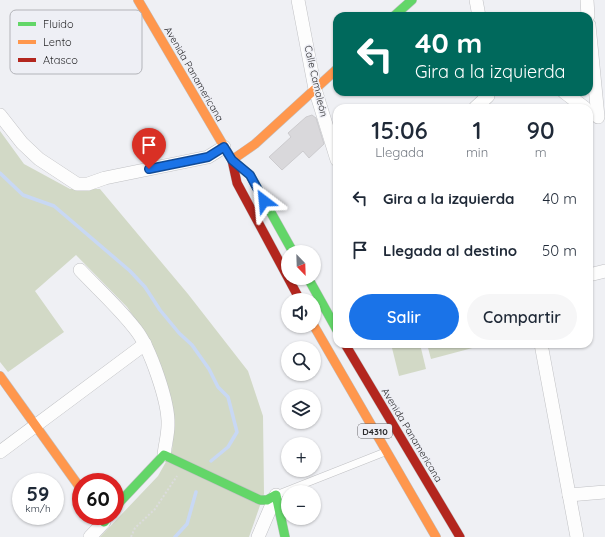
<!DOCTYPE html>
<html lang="es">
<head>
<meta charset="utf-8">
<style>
  body { margin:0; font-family:Quicksand,sans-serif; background:#f6f6f7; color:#1f2937; height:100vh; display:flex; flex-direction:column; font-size:15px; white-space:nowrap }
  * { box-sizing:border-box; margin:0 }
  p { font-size:13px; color:#747a83 }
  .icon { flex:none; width:22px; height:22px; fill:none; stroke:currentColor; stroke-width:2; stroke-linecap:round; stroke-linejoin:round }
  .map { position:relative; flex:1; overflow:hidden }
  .details { position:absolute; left:333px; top:104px; width:260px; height:244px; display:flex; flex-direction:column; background:#fff; border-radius:12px; box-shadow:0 1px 3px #0004 }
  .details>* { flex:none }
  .guide { position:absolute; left:333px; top:12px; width:260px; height:84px; border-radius:12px; box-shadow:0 1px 3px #0004; background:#00695c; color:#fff; overflow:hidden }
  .needle { width:26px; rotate:157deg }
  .controls { position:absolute; left:281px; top:245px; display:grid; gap:8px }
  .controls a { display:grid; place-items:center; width:40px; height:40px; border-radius:50%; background:#fff; box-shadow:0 1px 3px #0004; font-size:20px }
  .speed { position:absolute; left:12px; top:473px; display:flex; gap:8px; font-size:20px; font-weight:700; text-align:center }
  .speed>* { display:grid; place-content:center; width:52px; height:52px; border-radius:50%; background:#fff; box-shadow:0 1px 3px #0004; line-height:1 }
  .speed small { font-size:10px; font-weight:400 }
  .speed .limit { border:6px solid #d22; background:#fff; color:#111 }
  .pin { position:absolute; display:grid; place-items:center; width:34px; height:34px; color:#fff; margin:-41px -17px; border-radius:50% 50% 50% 0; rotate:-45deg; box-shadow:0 0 4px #0007 }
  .pin .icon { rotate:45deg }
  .me { position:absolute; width:44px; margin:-22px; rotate:331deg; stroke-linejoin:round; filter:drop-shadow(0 0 3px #0008) }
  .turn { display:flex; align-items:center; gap:14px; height:84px; padding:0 16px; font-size:18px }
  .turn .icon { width:52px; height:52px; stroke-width:2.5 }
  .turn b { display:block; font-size:28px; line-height:34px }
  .eta { display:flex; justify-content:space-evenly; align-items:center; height:68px; text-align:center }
  .eta b { font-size:24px; font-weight:600; line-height:28px }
  .action { display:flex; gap:8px; margin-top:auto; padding:8px 16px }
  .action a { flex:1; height:46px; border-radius:24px; background:#1a73e8; color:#fff; font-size:16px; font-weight:600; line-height:46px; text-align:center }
  .action a+a { background:#f6f6f7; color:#1f2937 }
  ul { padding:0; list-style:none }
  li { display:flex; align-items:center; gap:12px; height:52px; padding:0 16px }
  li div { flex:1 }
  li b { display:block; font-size:15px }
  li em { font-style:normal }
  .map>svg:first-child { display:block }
</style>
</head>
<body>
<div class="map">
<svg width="605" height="537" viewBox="0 0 605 537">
  <rect width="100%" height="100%" fill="#eff0f4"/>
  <g fill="#d2d9c6">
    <polygon points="0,131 24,164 70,189 100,189 188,294 248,371 263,416 264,494 249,537 100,537 158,476 172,451 173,436 149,339 127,307 76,255 35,291 64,332 8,372 0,362"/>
    <polygon points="391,344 420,344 426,369 399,376"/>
    <polygon points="427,344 480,344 480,346 431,359"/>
  </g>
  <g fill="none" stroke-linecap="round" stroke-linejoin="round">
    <g stroke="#c8d8f4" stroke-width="3.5">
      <polyline points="0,173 23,195 54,206 130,271 145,287 160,310 179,333 192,345 209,369 218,387 228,397 237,432 228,447 211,461"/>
      <polyline points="175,537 187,524 196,492"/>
    </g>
  </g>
  <polygon fill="#d9d8db" stroke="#cccbce" points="312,115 316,118 324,144 309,158 303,151 282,170 269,157 291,137 288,133 306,117"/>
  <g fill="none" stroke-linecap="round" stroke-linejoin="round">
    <g stroke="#c0c1c4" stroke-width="8">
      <polyline id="lane" points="276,495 385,452"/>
    </g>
    <g stroke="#c0c1c4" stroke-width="14">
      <g id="street">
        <polyline points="298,0 315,89 337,160"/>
        <polyline points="476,0 479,16"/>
        <polyline points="587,0 588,16"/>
        <polyline points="589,25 598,117"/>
        <polyline points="564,92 585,108"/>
        <polyline points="475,108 488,96"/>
        <polyline points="0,115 22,143 39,159 77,184 88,184 105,178 208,157 224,147"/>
        <path d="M80 270C99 290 120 309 136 330 150 348 169 402 168 425 168 435 165 445 164 455"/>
        <polyline points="589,275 605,271"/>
        <polyline points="541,344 577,537"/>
        <polyline points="0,452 145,344"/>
        <polyline points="569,495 605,492"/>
        <polyline points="90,537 104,522"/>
        <polyline points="258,537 276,495"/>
      </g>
    </g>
    <g stroke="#c0c1c4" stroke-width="10">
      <g id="fast">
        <polyline points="394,16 412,0"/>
        <polyline points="232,160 250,175 293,252"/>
        <polyline points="308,278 337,330"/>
        <polyline points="115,507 164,455 260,500 267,500 276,495 285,537"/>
        <polyline points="100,516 104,522 109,516"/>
      </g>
    </g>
    <g stroke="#c0c1c4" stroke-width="10">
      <g id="slow">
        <polyline points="138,0 232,160 255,144 337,69"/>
        <polyline points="314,326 436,537"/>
        <polyline points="0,376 81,489"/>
      </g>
    </g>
    <g stroke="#c0c1c4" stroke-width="10">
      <g id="jam">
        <polyline points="232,160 237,183 300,300"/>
        <polyline points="345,344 460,537"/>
      </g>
    </g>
    <polyline stroke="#dcdcdd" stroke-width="2" stroke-dasharray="2 2" stroke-linecap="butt" points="131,537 135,528 155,509 177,476"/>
    <use href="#lane" stroke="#fdfdfd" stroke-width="7"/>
    <use href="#street" stroke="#fdfdfd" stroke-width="13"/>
    <use href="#fast" stroke="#63d668" stroke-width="9"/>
    <use href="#slow" stroke="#ff974d" stroke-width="9"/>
    <use href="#jam" stroke="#b3261e" stroke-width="9"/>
  </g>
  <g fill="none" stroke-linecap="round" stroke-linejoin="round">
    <g stroke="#114b97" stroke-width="10">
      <polyline id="route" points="149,169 208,157 224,147 232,160 250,175 264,201"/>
    </g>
    <use href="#route" stroke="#1a73e8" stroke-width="7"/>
  </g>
  <g text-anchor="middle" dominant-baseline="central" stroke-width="3" stroke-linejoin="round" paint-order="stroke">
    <rect fill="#eeeff5" stroke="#656568" stroke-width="1" x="358" y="424" width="34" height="14" rx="3"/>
    <g font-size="9" font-weight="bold" fill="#2a2a2c">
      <text x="375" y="431">D4310</text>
    </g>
    <g font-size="10" fill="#2a2a2c" stroke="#eeeff5">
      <text transform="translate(194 74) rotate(60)">Avenida Panamericana</text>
      <text transform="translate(316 81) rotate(77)">Calle Camaleón</text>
      <text transform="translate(412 435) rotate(59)">Avenida Panamericana</text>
    </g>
  </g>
  <rect x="10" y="10" width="132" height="64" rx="6" fill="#eeeff5" stroke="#b3b4b9" stroke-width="1"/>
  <rect x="18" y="22" width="18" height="4" fill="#63d668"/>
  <rect x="18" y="40" width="18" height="4" fill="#ff974d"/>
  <rect x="18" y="58" width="18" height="4" fill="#b3261e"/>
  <g font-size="11" fill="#2a2a2c">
    <text x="43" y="28">Fluido</text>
    <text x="43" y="46">Lento</text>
    <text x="43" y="64">Atasco</text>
  </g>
</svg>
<div class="controls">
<a><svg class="needle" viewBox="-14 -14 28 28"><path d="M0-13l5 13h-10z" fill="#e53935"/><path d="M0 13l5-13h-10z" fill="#747a83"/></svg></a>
<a><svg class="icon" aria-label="sound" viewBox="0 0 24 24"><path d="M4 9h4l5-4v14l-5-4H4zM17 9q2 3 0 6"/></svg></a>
<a><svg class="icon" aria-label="search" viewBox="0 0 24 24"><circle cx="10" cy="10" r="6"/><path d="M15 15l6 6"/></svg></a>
<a><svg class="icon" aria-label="layers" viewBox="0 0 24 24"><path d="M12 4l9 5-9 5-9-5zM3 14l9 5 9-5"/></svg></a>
<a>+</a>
<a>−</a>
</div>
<div class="speed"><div>59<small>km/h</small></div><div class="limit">60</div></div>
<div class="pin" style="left:149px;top:169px;background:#d93025"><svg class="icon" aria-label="arrive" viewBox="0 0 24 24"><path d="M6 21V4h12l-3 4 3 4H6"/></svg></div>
<svg class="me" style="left:264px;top:201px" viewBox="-20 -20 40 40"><path d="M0-17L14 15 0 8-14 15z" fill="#1a73e8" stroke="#fff" stroke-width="4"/></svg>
<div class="guide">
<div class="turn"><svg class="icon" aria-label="left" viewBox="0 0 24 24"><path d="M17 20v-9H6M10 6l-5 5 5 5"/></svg><div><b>40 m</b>Gira a la izquierda</div></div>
</div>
<section class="details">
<div class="eta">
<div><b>15:06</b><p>Llegada</p></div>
<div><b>1</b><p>min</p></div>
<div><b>90</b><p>m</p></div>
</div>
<ul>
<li><svg class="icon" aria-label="left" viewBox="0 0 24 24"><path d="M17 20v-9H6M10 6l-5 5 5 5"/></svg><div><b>Gira a la izquierda</b></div><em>40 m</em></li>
<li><svg class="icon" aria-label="arrive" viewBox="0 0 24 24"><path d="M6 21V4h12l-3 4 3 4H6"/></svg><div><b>Llegada al destino</b></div><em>50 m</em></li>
</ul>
<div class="action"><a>Salir</a><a>Compartir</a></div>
</section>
</div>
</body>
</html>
